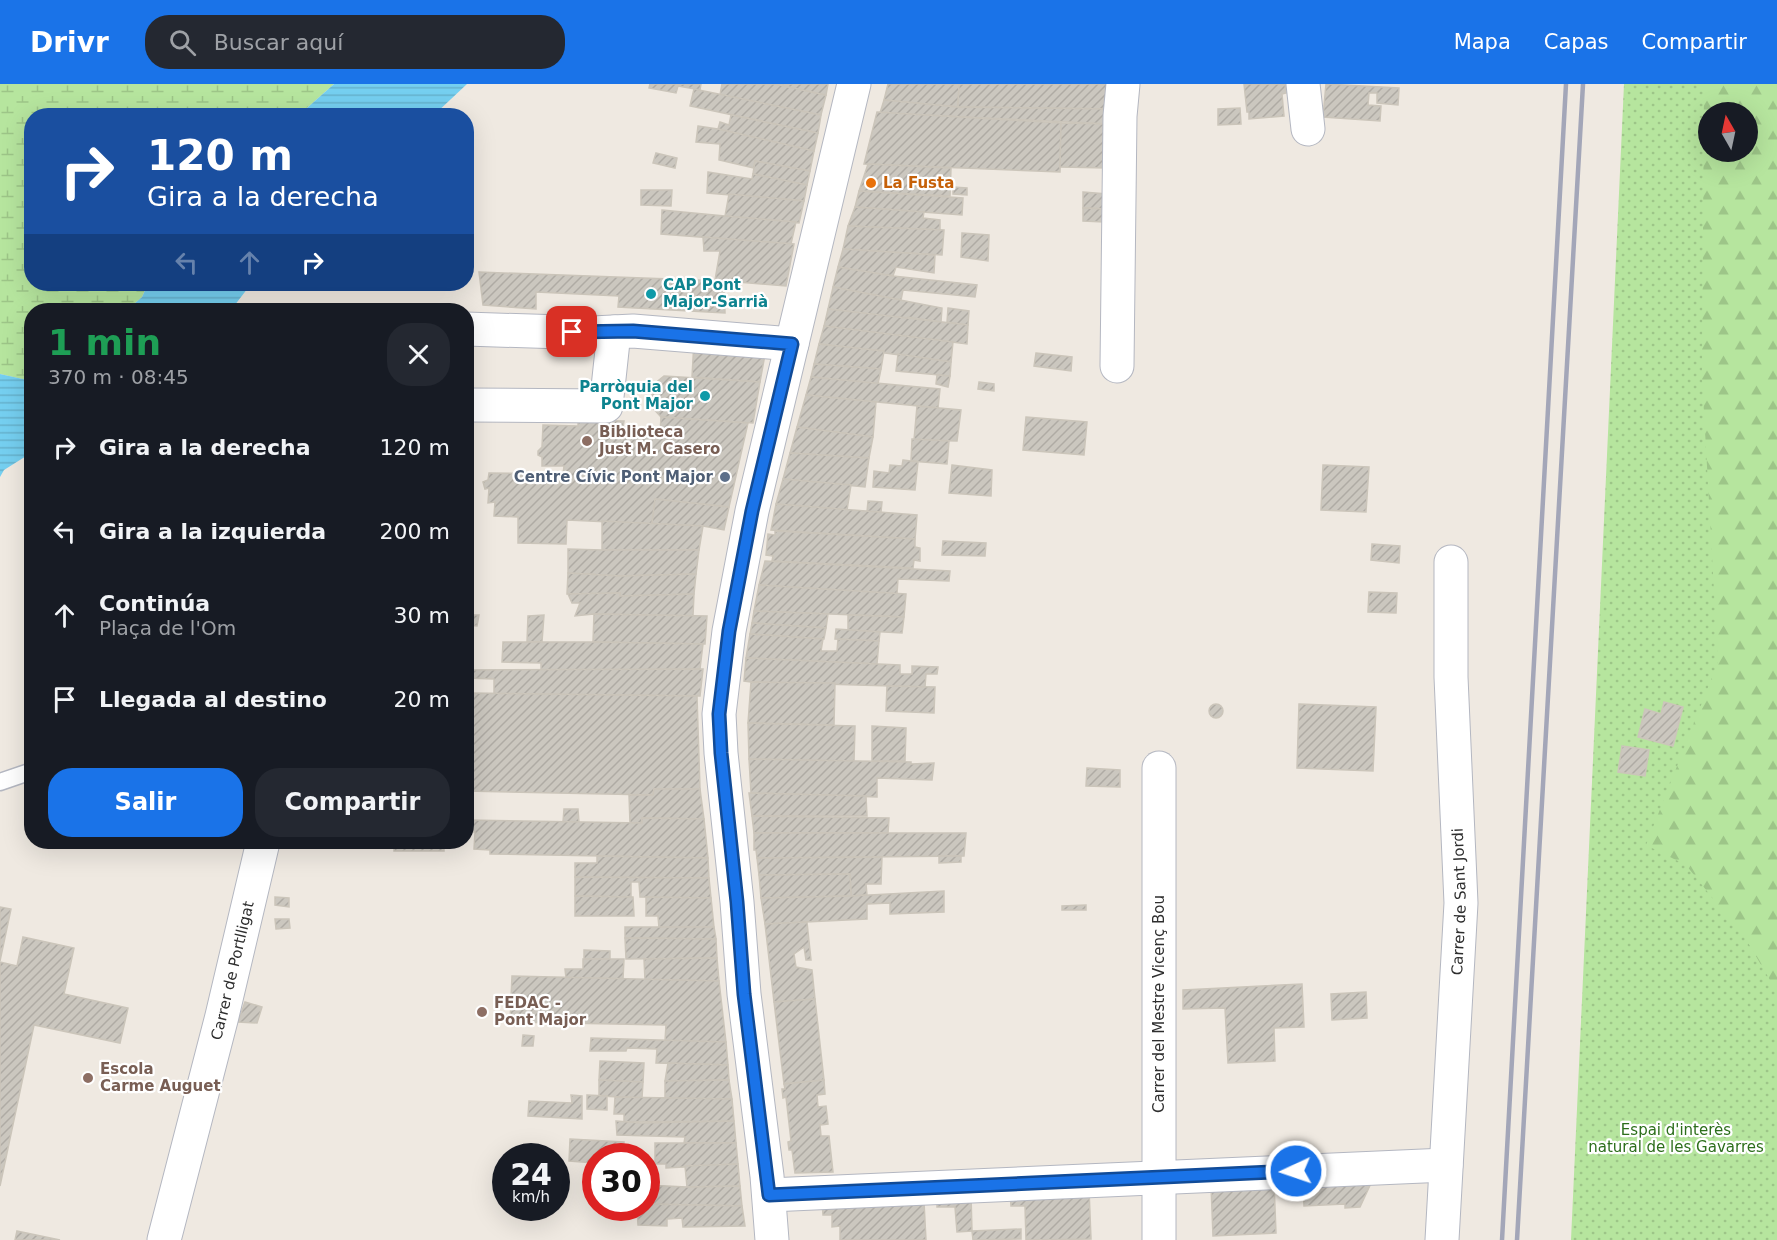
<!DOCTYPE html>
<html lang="es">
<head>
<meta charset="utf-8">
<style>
  body { margin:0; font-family:"DejaVu Sans",sans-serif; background:#242831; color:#f1f3f6; height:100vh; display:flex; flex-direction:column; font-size:22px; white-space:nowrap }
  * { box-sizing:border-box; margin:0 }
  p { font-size:20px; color:#9ea1a6 }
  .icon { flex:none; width:33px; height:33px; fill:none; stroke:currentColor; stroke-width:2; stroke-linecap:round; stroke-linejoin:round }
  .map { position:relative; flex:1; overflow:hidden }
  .side { position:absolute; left:24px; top:219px; width:450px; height:546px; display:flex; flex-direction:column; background:#171b24; border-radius:24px; box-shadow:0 6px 24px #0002 }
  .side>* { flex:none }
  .banner { position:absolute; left:24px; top:24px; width:450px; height:183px; border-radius:24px; box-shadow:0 6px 24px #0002; background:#1a4fa0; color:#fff; overflow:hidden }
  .needle { width:39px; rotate:351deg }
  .buttons { position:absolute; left:1698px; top:18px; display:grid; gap:12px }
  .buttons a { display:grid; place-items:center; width:60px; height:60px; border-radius:50%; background:#171b24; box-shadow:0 6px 24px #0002; font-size:30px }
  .speed { position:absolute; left:492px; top:1059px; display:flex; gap:12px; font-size:30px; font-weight:700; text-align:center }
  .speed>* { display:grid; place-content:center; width:78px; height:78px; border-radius:50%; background:#171b24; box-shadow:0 6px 24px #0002; line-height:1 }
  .speed small { font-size:15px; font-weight:400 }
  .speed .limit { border:9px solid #d22; background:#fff; color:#111 }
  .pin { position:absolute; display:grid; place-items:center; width:51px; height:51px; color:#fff; margin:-26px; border-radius:12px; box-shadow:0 3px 9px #0006 }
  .me { position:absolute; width:66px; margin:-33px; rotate:267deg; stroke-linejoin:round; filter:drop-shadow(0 0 4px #0008) }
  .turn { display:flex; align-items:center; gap:21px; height:126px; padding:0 24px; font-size:27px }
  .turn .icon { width:78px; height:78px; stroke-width:2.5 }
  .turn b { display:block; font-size:42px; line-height:51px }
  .lanes { display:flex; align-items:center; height:57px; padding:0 24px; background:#0003; justify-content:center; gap:30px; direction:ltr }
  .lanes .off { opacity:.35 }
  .round { display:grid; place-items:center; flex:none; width:63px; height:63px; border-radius:24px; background:#242831 }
  .overview { display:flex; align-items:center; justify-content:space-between; height:102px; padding:0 24px }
  h1 { font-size:36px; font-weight:700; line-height:45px; color:#1e9e55 }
  .action { display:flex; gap:12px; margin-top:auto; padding:12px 24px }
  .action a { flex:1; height:69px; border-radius:24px; background:#1a73e8; color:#fff; font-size:24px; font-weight:700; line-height:69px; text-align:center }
  .action a+a { background:#242831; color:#f1f3f6 }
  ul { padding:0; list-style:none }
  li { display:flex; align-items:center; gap:18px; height:84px; padding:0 24px }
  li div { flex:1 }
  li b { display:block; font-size:22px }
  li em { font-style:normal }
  header { display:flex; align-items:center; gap:36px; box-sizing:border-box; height:84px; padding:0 30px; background:#1a73e8; color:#fff }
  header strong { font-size:28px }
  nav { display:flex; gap:33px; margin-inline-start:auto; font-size:21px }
  .search { width:420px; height:54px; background:#242831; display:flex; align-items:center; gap:15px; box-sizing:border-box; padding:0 21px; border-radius:24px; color:#9ea1a6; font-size:22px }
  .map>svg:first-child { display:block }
</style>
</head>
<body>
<header>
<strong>Drivr</strong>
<div class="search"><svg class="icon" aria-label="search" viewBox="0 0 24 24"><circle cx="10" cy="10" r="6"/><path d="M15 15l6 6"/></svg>Buscar aquí</div>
<nav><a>Mapa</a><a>Capas</a><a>Compartir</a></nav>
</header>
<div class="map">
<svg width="1777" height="1156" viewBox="0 0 1777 1156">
  <defs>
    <pattern id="green-dots" width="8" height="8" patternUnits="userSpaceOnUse" patternTransform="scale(1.5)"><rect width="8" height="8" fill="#b6e59e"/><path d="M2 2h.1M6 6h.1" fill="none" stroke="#9dc588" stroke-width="1.8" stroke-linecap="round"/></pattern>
    <pattern id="forest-firs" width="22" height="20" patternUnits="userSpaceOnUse" patternTransform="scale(1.5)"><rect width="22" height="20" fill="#b6e59e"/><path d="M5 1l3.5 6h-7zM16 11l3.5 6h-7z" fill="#9dc588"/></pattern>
    <pattern id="wetland-marsh" width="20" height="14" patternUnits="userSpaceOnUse" patternTransform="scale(1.5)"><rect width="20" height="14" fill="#b6e59e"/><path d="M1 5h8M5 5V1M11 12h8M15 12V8" fill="none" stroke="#9dc588"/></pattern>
    <pattern id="water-rules" width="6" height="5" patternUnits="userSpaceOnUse" patternTransform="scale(1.5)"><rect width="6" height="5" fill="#75cff0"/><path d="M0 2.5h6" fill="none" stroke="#66b2ce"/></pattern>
    <pattern id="building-hatch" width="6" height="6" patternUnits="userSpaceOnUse" patternTransform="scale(1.5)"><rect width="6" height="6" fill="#cbc7bf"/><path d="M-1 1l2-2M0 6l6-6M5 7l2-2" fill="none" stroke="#afaba4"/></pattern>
  </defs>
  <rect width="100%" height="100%" fill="#efe9e1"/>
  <path fill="url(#green-dots)" fill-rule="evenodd" d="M1624 0H1777V1156H1571ZM1708 28H1748V68H1708Z"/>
  <path fill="url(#forest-firs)" fill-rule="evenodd" d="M1704 0H1777V908L1747 857 1686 781 1646 761 1718 578 1702 293ZM1708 28H1748V68H1708Z"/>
  <polygon fill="url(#wetland-marsh)" points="0,0 334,0 299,31 32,32 32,200 148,200 142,213 127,226 32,226 31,297 0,290"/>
  <g fill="url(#water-rules)">
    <polygon points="334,0 467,0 434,31 299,31"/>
    <polygon points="148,200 251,200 231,226 127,226 142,213"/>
    <polygon points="0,290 32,297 31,369 4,386 0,393"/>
  </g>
  <g fill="url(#building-hatch)" stroke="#cbc5ba" stroke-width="1.5">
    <polygon points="650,0 701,0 700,6 678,2 676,9 649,4"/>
    <polygon points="722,0 775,0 826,11 821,31 720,11"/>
    <polygon points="775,0 828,0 826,11"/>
    <polygon points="888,0 959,0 958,23 884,16"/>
    <polygon points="959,0 1113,0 1111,25 958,23"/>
    <polygon points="1244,0 1285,0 1286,9 1282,10 1284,32 1249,35 1249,28 1247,28"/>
    <polygon points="1326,0 1399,4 1398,21 1377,19 1377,9 1369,9 1368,21 1381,22 1380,37 1323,33"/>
    <polygon points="694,5 821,31 818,49 690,22"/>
    <polygon points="884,16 958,23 1111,25 1110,40 880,29"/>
    <polygon points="1240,24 1241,40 1218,41 1218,25"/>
    <polygon points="877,28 1061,39 1060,88 864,80"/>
    <polygon points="731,31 818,49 814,67 718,45 720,38 729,41"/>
    <polygon points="1061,39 1110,40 1107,84 1060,83"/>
    <polygon points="698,42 718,45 814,67 810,87 755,77 754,84 719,76 720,60 696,58"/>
    <polygon points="656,69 677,74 675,84 653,79"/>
    <polygon points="755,77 810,87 807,101 753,90"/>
    <polygon points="868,80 951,84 950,112 859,107"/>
    <polygon points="708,88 752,95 753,90 807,101 804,117 707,109"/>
    <polygon points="953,103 967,104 967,111 953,110"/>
    <polygon points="641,106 672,106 671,122 641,121"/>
    <polygon points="859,107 963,114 962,131 855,123"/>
    <polygon points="1083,108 1107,110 1106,125 1083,124"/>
    <polygon points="729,110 804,117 799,139 725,132"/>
    <polygon points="855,123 924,128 923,134 940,136 940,146 848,142"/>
    <polygon points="1083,124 1106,125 1104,138 1083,137"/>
    <polygon points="662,126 725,132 796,138 791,160 661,150"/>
    <polygon points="848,142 944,146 942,171 843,165"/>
    <polygon points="962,149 989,151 988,177 961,173"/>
    <polygon points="703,153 794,160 786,202 715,196 720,167 704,167"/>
    <polygon points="843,165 935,171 934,189 896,183 893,192 838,183"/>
    <polygon points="838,183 893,192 977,201 975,213 903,206 901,216 833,203"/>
    <polygon points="479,188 724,197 725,229 618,223 619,212 536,208 536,225 483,221"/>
    <polygon points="833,203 942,224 941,238 908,233 908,235 828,225"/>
    <polygon points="948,224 969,227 968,241 947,238"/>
    <polygon points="828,225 968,241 967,260 824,242"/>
    <polygon points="824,242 953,258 951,278 819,260"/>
    <polygon points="694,257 766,265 760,298 692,293"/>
    <polygon points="819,260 884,267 881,285 814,280"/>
    <polygon points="1036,269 1072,273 1071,287 1034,282"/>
    <polygon points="898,270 951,278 950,292 896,287"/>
    <polygon points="814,280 881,285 878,300 811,293"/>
    <polygon points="937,291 950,292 948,303 936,300"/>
    <polygon points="664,292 760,298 753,339 661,333 651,322 653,301"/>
    <polygon points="811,293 940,305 938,324 806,311"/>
    <polygon points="979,298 994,300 994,307 978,305"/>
    <polygon points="806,311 876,318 873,353 797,343"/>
    <polygon points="917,322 961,326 957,357 914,356"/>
    <polygon points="661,333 748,339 729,423 655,415 652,440 567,436 566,460 518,459 518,433 494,432 495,418 488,419 489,404 485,405 483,398 488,396 489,389 563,390 564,382 542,382 542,373 538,371 538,367 542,363 543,341 578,342 578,336 624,337 623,343 636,343 635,352 645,352 645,348 660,349"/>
    <polygon points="1026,333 1087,338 1084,371 1023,366"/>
    <polygon points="797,343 873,353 869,374 790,369"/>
    <polygon points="912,355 949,357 947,380 911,377"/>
    <polygon points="790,369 869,374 865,403 783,395"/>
    <polygon points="903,376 918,378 915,406 873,403 874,387 889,389 890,381 902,382"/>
    <polygon points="952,381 992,386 991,412 949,409"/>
    <polygon points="1323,381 1369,383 1366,428 1321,426"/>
    <polygon points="783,395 851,401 847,426 776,420"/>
    <polygon points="655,415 729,423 724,446 703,442 652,440"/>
    <polygon points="868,417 882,418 881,428 867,428"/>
    <polygon points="776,420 917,431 915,455 771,446"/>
    <polygon points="602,437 703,442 699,466 602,466"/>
    <polygon points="775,447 915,455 915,463 920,464 920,477 914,476 913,484 772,477 773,472 766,471 768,450 775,451"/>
    <polygon points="943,457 986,459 985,472 942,471"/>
    <polygon points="1372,460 1400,462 1399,479 1371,476"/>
    <polygon points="568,465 602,466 699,466 696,490 620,492 568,489"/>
    <polygon points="765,477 950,487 949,497 898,495 897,510 759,501"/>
    <polygon points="568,489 620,492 696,490 694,510 620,512 620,509 567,510"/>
    <polygon points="759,501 906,510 904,533 754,527"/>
    <polygon points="1369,508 1397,509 1396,529 1368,528"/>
    <polygon points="620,509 620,512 694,510 693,532 594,530 575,532 580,519 572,519 568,510"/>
    <polygon points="754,527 828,530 826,544 752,539"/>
    <polygon points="594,530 707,532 705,560 593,558"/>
    <polygon points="466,531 479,531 477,542 466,541"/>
    <polygon points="544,531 542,558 527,558 528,532"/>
    <polygon points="848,531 904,533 902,549 848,546"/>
    <polygon points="752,539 826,544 824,555 750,550"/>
    <polygon points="836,545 880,548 879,557 835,555"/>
    <polygon points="750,550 823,555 821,567 837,567 838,555 879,557 877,580 746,574"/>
    <polygon points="503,558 593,558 703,560 700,585 541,587 541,579 502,578"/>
    <polygon points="746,574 900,581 900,590 912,590 912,582 938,583 937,590 926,590 925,603 751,598 744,597"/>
    <polygon points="703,585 700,612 494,610 494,595 466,594 466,586"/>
    <polygon points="751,598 835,599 834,641 748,639"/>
    <polygon points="887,602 935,603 934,629 886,627"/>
    <polygon points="466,609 697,612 700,705 654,705 653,711 466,707"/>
    <polygon points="1664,618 1683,623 1673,662 1638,653 1645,625 1661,630"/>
    <circle cx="1216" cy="627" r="7"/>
    <polygon points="1299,620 1376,623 1373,687 1297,684"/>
    <polygon points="748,639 855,642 854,678 749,675"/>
    <polygon points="872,642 906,644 905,677 872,677"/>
    <polygon points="1622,662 1649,666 1645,692 1618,688"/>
    <polygon points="749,675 911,678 911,680 934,679 932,696 877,694 877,713 751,709"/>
    <polygon points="1087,684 1120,686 1120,703 1086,702"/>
    <polygon points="654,705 700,705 704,735 642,734 642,739 630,739 629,711 653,711"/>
    <polygon points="749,709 866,712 867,732 752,732"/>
    <polygon points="564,725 578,725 579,739 563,738"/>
    <polygon points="752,732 889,734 888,749 754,749"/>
    <polygon points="642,734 704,735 708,774 490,770 490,766 474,765 475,748 466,748 466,736 642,739"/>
    <polygon points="754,749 966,749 964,772 757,774 756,766 754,766"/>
    <rect x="394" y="758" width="50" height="9"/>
    <polygon points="597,772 708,774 709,794 575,793 575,779 597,779"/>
    <polygon points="939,772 961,772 961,778 939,779"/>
    <polygon points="882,773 881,800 866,800 867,811 851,812 850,790 759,791 757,774"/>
    <polygon points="850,790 851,812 761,814 759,791"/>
    <polygon points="575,793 709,794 711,814 640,813 639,798 631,798 631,813 575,812"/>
    <polygon points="944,807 944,828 890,830 890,819 867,820 867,835 765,840 761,814 851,812"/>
    <polygon points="575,812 633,813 634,832 575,832"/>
    <polygon points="275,813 289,814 289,823 275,821"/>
    <polygon points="646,813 711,814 714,843 659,844 658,832 646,832"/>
    <polygon points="1086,821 1086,826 1062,826 1062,822"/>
    <polygon points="0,823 11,825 0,877"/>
    <polygon points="275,835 289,835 290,844 276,845"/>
    <polygon points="807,838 811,876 806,876 804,863 794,870 796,883 812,886 815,915 774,918 765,840"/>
    <polygon points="625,843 714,843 716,855 625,854"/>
    <polygon points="23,853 74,864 64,910 128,924 120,959 34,941 0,1102 0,878 17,882"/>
    <polygon points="625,854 716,855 717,874 626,875"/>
    <polygon points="584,866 610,867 610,875 584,875"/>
    <polygon points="717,874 719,897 645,896 644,875"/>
    <polygon points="583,875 624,875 623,895 566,894 565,885 583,885"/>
    <polygon points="512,892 719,897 726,958 665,957 666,941 510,938"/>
    <polygon points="1302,900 1304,943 1274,944 1275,977 1228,979 1225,924 1183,925 1183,906"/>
    <polygon points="1366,908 1367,934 1332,936 1331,910"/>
    <polygon points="815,915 824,996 784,1000 774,918"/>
    <polygon points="245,918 262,923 257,939 238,938"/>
    <polygon points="523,951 534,952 533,962 522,962"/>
    <polygon points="591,954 726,958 728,981 656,979 657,965 627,964 626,967 590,967"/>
    <polygon points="600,977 644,979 643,998 599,996"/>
    <polygon points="668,979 728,981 729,996 665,997"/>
    <polygon points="599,996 643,998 642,1014 599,1012"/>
    <polygon points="729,996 732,1015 665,1015 665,997"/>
    <polygon points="824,996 825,1010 817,1011 818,1023 826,1022 828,1040 820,1041 821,1052 829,1052 833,1088 795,1089 792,1066 789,1066 788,1058 791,1057 786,1013 783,1014 782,1005 785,1005 784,1000"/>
    <polygon points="571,1011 582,1012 582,1035 528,1032 529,1017 572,1019"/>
    <polygon points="587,1011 607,1012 607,1026 587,1025"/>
    <polygon points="615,1013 732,1015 734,1037 624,1038 624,1030 614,1030"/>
    <polygon points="616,1037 641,1039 734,1037 736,1059 684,1059 685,1053 617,1051"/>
    <polygon points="570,1055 624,1058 623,1072 596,1072 595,1079 569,1077"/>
    <polygon points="655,1059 736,1059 738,1080 666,1084 666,1080 655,1080"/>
    <polygon points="738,1080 740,1102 687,1103 685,1082"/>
    <polygon points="1303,1097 1372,1097 1360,1123 1345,1124 1345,1120 1304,1122"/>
    <polygon points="1274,1098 1276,1149 1213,1152 1211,1101"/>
    <polygon points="646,1101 687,1103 740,1102 742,1122 646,1120"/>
    <polygon points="1089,1105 1091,1155 1026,1156 1025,1122 1011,1122 1010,1109"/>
    <polygon points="971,1111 972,1147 957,1148 955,1123 937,1123 937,1112"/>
    <polygon points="822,1116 924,1118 926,1156 840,1156 840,1142 832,1143 832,1131 823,1131"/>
    <polygon points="646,1120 742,1122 745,1142 683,1143 682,1134 667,1135 667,1142 638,1141 637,1124 646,1124"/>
    <polygon points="1021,1145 1021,1155 973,1156 972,1147"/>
    <polygon points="17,1147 60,1156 15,1156"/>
  </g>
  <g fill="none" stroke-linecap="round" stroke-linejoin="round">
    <g stroke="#b4b7c1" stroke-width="19">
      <polyline id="lane" points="0,698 32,687"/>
    </g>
    <g stroke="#b4b7c1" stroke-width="35">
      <g id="street">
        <polyline points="1303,0 1308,45"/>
        <polyline points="466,245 593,249 633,247 792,260"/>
        <polyline points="1117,282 1120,32 1123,0"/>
        <polyline points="466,321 606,322 614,248"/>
        <polyline points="1159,684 1159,1156"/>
        <polyline points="769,1111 1446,1081"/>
        <path id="s1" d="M164 1156 222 932 263 758"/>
        <path id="s2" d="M1442 1156 1461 819 1451 593V478"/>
      </g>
    </g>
    <g stroke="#b4b7c1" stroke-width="35">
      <polyline id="secondary" points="772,1156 767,1092 744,910 737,818 721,669 719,630 729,547 752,427 854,0"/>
    </g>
    <use href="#lane" stroke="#fff" stroke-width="16"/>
    <use href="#street" stroke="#fff" stroke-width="33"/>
    <use href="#secondary" stroke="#fff" stroke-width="33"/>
    <g stroke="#a3a6b8" stroke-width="4.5">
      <polyline points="1502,1156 1566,0"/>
      <polyline points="1517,1156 1583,0"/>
    </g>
  </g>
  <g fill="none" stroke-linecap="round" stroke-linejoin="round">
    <g stroke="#114b97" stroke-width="15">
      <polyline id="route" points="572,248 633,247 792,260 752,427 729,547 719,630 721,669 737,818 744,910 769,1111 1296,1087"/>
    </g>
    <use href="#route" stroke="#1a73e8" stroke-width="10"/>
  </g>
  <circle fill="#e8710a" stroke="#fff" stroke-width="2" cx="871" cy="99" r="6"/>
  <g fill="#0f9aa8" stroke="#fff" stroke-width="2">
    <circle cx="651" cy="210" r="6"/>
    <circle cx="705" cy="312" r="6"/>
  </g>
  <g fill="#8d6e63" stroke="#fff" stroke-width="2">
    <circle cx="587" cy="357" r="6"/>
    <circle cx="482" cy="928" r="6"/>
    <circle cx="88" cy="994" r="6"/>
  </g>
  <circle fill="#5c6f8a" stroke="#fff" stroke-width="2" cx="725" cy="393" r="6"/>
  <g text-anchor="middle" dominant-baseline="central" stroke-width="4.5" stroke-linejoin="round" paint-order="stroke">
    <g font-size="15" font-weight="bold" fill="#c56008" stroke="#fff" text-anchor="start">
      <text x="883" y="99">La Fusta</text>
    </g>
    <g font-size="15" font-weight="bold" fill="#0d838f" stroke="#fff" text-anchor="start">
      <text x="663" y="201">CAP Pont<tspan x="663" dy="17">Major-Sarrià</tspan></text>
      <text x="693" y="303" text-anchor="end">Parròquia del<tspan x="693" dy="17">Pont Major</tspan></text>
    </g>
    <g font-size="15" font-weight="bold" fill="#785e54" stroke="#fff" text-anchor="start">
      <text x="599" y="348">Biblioteca<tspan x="599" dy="17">Just M. Casero</tspan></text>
      <text x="494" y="919">FEDAC -<tspan x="494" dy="17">Pont Major</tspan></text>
      <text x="100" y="985">Escola<tspan x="100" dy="17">Carme Auguet</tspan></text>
    </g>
    <g font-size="15" font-weight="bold" fill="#4e5e75" stroke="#fff" text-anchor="end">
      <text x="713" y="393">Centre Cívic Pont Major</text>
    </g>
    <g font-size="15" fill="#2e2e2e" stroke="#fff">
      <text stroke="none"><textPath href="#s2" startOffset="339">Carrer de Sant Jordi</textPath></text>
      <text stroke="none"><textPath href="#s1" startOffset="278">Carrer de Portlligat</textPath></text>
      <text transform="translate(1159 920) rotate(-90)">Carrer del Mestre Vicenç Bou</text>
    </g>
    <g font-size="15" fill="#2c6e1b" stroke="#fff">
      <text x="1676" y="1046">Espai d'interès<tspan x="1676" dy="17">natural de les Gavarres</tspan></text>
    </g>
  </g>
</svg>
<div class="buttons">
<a><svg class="needle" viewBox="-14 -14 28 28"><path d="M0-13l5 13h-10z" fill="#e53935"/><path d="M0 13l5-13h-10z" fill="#9ea1a6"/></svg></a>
</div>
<div class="speed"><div>24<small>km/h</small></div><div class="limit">30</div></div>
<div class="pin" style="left:572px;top:248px;background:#d93025"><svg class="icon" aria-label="arrive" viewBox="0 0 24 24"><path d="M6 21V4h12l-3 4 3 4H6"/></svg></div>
<svg class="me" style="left:1296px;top:1087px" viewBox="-20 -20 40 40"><circle r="17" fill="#1a73e8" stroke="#fff" stroke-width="3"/><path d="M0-11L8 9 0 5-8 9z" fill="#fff"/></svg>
<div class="banner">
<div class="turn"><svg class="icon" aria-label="right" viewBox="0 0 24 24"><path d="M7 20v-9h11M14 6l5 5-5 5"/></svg><div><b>120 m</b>Gira a la derecha</div></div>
<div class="lanes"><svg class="icon off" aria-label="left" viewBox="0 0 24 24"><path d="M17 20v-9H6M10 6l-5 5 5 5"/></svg><svg class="icon off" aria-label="ahead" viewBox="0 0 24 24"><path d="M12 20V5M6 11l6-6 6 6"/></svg><svg class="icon" aria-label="right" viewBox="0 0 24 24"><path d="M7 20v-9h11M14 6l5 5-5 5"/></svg></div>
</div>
<section class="side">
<div class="overview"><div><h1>1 min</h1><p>370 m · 08:45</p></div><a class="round"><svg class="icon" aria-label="close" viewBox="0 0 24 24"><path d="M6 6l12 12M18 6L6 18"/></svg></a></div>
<ul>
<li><svg class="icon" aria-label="right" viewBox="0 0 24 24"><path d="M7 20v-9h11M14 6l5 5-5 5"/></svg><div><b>Gira a la derecha</b></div><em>120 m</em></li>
<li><svg class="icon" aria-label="left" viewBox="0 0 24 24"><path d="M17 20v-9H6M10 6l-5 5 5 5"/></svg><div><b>Gira a la izquierda</b></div><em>200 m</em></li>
<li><svg class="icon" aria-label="ahead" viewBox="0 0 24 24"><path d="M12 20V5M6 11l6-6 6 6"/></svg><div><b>Continúa</b><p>Plaça de l'Om</p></div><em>30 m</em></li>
<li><svg class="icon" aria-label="arrive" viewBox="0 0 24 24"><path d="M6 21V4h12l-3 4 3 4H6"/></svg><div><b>Llegada al destino</b></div><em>20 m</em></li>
</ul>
<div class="action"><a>Salir</a><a>Compartir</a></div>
</section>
</div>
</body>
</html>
